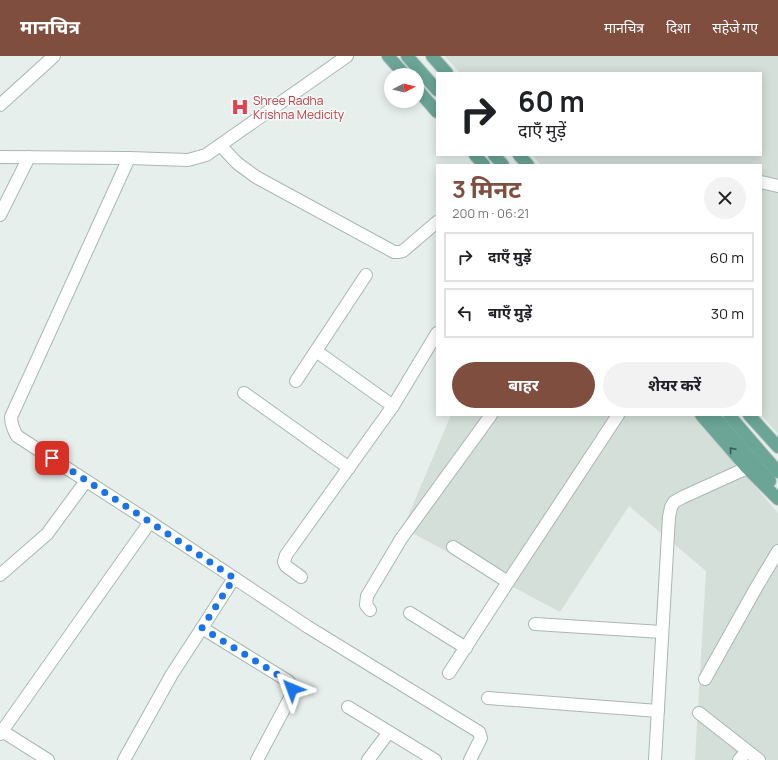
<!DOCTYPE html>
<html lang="hi">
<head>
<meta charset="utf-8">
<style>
  body { margin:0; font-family:Manrope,"Noto Sans Devanagari",sans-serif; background:#f2f2f2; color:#202124; height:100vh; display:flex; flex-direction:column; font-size:15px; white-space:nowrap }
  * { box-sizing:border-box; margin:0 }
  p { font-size:13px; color:#757577 }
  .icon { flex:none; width:22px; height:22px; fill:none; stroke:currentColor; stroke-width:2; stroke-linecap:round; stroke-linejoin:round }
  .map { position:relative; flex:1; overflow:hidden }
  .side { position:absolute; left:436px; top:108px; width:326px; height:252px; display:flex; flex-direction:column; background:#fff; border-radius:0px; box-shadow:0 2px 10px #0003 }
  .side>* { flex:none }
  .banner { position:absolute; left:436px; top:16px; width:326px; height:84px; border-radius:0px; box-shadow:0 2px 10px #0003; background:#fff; color:#202124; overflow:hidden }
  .needle { width:26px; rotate:83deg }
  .buttons { position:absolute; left:384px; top:12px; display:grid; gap:8px }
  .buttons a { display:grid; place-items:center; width:40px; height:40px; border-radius:50%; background:#fff; box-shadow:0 2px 10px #0003; font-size:20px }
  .pin { position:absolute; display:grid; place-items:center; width:34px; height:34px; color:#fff; margin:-17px; border-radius:8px; box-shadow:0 2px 6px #0006 }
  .me { position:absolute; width:44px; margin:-22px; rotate:316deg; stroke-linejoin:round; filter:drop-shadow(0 0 3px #0008) }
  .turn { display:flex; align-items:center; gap:14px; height:84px; padding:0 16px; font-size:18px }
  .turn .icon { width:52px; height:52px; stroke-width:2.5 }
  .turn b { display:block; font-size:28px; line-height:34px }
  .round { display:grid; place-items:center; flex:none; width:42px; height:42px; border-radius:21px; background:#f2f2f2 }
  .headline { display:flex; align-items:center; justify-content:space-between; height:68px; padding:0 16px }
  h1 { font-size:24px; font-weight:700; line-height:30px; color:#7f4e3f }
  .button { display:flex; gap:8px; margin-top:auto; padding:8px 16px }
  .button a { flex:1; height:46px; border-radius:24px; background:#7f4e3f; color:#fff; font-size:16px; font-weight:700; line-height:46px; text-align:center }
  .button a+a { background:#f2f2f2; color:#202124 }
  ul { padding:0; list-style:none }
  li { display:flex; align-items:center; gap:12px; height:50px; margin:0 8px 6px; padding:0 8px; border:2px solid #e0e0e0; border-radius:0px }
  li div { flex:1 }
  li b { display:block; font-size:15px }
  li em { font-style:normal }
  header { display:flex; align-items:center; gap:24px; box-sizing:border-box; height:56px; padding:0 20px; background:#7f4e3f; color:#fff }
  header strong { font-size:19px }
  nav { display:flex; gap:22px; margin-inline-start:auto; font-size:14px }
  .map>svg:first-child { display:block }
</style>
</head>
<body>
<header>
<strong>मानचित्र</strong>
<nav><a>मानचित्र</a><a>दिशा</a><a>सहेजे गए</a></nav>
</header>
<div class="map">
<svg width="778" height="704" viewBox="0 0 778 704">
  <rect width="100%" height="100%" fill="#e6efeb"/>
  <g fill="#d4dfda">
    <polygon points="445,0 778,0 778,378 761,359 761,109 541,109 532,99 761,99 761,17 460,17"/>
    <polygon points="451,359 693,359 778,457 778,704 695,704 706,515 629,450 560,556 403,472"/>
  </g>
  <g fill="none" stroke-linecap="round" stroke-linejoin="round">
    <g stroke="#a8b8b2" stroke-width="14">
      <g id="minor">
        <polyline points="0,49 54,0"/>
        <polyline points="220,89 237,107 256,121 394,196 399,196 403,195 437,166"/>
        <polyline points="0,101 129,102 188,104 206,99 347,0"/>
        <path d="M129 102 11 361C11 368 13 373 17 380L150 466 308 571 479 676 481 682 470 704"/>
        <polyline points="761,126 778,130"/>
        <polyline points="0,159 29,101"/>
        <polyline points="316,295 393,350"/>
        <polyline points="296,325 366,219"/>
        <polyline points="244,337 349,412"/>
        <polyline points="453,491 508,526"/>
        <polyline points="0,519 47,478 86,425"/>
        <polyline points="301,521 286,510 284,506 286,499 393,350 437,277"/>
        <polyline points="234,522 202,572 288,625 291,629 292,638 257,704"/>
        <polyline points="370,554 366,549 367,540 401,483 491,359"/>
        <polyline points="410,557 466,592"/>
        <polyline points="535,568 662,576"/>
        <polyline points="449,617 508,526 618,359"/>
        <polyline points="705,623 756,532 778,495"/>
        <polyline points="488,642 658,655"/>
        <polyline points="348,651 435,704"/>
        <polyline points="699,657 759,704"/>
        <polyline points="2,675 48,704"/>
        <polyline points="0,678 150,466"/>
        <polyline points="124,704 172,618 202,572"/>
        <polyline points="368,704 389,676"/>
        <polyline points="655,704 669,461 671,451 674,446 683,441 747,412"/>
        <polyline points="739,704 747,695"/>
      </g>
    </g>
    <g stroke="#c2cac8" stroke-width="14">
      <g id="major">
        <polyline points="388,0 405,19"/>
        <polyline points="407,0 437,34"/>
        <polyline points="432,0 447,17"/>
        <polyline points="417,33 437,56"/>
        <polyline points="475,99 484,109"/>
        <polyline points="494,99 503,109"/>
        <polyline points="519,99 528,109"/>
        <polyline points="701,359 747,412 778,443"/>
        <polyline points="713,359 770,425"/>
        <polyline points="729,359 778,416"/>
        <polyline points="749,359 778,391"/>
      </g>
    </g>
    <use href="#minor" stroke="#fff" stroke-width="12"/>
    <use href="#major" stroke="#6aa596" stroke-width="12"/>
  </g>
  <defs><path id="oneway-chevron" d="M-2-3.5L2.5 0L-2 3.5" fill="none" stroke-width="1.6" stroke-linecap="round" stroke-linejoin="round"/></defs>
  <use stroke="#365b51" href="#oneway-chevron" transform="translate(732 394) rotate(-131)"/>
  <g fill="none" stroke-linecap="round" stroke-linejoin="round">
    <polyline stroke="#1a73e8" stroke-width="7" stroke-dasharray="0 12.6" points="52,402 150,466 234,522 202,572 288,625 292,633"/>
  </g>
  <defs>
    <g id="hospital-bare" transform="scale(1.38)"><path d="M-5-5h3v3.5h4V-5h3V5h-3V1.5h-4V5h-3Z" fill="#e0444e" stroke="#f7fbf9" stroke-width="2.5" paint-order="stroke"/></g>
  </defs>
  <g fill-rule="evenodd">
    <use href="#hospital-bare" x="240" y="51"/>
  </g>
  <g text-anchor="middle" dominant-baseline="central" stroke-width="3" stroke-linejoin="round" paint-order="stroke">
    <g font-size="12" fill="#be3a42" stroke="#f7fbf9" text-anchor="start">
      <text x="253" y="44">Shree Radha<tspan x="253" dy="14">Krishna Medicity</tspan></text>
    </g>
  </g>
</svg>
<div class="buttons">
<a><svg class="needle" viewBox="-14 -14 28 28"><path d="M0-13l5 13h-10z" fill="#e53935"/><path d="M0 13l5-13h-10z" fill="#757577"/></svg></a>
</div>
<div class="pin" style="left:52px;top:402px;background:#d93025"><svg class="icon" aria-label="arrive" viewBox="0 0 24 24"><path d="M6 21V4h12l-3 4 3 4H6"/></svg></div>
<svg class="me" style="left:292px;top:633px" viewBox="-20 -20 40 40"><path d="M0-17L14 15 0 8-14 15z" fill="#1a73e8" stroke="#fff" stroke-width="4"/></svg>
<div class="banner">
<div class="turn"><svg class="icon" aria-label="right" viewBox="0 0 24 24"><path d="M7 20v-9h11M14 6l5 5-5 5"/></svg><div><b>60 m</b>दाएँ मुड़ें</div></div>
</div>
<section class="side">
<div class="headline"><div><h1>3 मिनट</h1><p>200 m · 06:21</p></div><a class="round"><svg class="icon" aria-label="close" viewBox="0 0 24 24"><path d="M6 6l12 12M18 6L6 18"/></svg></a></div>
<ul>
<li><svg class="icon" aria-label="right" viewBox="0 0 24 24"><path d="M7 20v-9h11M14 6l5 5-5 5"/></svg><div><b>दाएँ मुड़ें</b></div><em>60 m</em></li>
<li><svg class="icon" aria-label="left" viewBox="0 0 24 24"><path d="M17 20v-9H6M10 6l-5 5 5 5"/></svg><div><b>बाएँ मुड़ें</b></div><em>30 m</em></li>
</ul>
<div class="button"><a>बाहर</a><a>शेयर करें</a></div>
</section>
</div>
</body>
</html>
